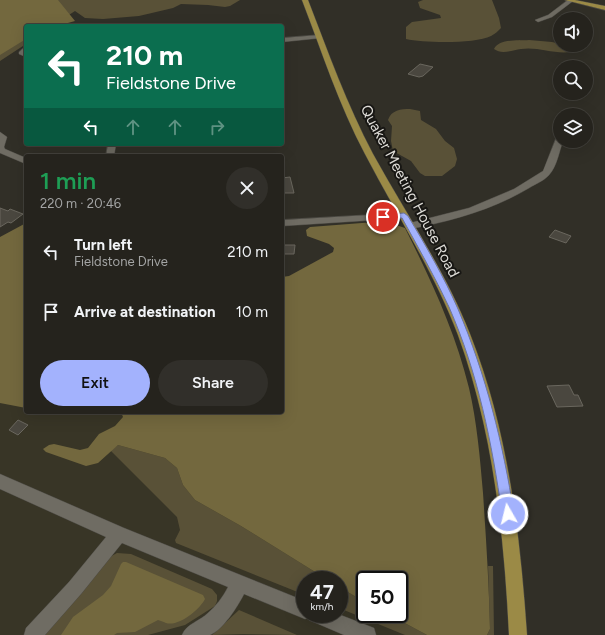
<!DOCTYPE html>
<html lang="en">
<head>
<meta charset="utf-8">
<style>
  body { margin:0; font-family:Figtree,sans-serif; background:#312f2a; color:#f1f3f6; height:100vh; display:flex; flex-direction:column; font-size:15px; white-space:nowrap }
  * { box-sizing:border-box; margin:0 }
  p { font-size:13px; color:#a3a4a4 }
  .icon { flex:none; width:22px; height:22px; fill:none; stroke:currentColor; stroke-width:2; stroke-linecap:round; stroke-linejoin:round }
  .map { position:relative; flex:1; overflow:hidden }
  .side { position:absolute; left:24px; top:154px; width:260px; height:260px; display:flex; flex-direction:column; background:#25231d; border-radius:4px; box-shadow:0 4px 16px #0002,0 0 0 1px #42403b }
  .side>* { flex:none }
  .guide { position:absolute; left:24px; top:24px; width:260px; height:122px; border-radius:4px; box-shadow:0 4px 16px #0002,0 0 0 1px #42403b; background:#0b6e4f; color:#fff; overflow:hidden }
  .tools { position:absolute; left:553px; top:12px; display:grid; gap:8px }
  .tools a { display:grid; place-items:center; width:40px; height:40px; border-radius:50%; background:#25231d; box-shadow:0 4px 16px #0002,0 0 0 1px #42403b; font-size:20px }
  .speed { position:absolute; left:296px; top:571px; display:flex; gap:8px; font-size:20px; font-weight:700; text-align:center }
  .speed>* { display:grid; place-content:center; width:52px; height:52px; border-radius:50%; background:#25231d; box-shadow:0 4px 16px #0002,0 0 0 1px #42403b; line-height:1 }
  .speed small { font-size:10px; font-weight:400 }
  .speed .limit { border:2px solid #111; border-radius:6px; background:#fff; color:#111 }
  .pin { position:absolute; display:grid; place-items:center; width:34px; height:34px; color:#fff; margin:-17px; border:2px solid #fff; border-radius:50%; box-shadow:0 1px 4px #0007 }
  .me { position:absolute; width:44px; margin:-22px; rotate:352deg; stroke-linejoin:round; filter:drop-shadow(0 0 3px #0008) }
  .turn { display:flex; align-items:center; gap:14px; height:84px; padding:0 16px; font-size:18px }
  .turn .icon { width:52px; height:52px; stroke-width:2.5 }
  .turn b { display:block; font-size:28px; line-height:34px }
  .lanes { display:flex; align-items:center; height:38px; padding:0 16px; background:#0003; justify-content:center; gap:20px; direction:ltr }
  .lanes .off { opacity:.35 }
  .round { display:grid; place-items:center; flex:none; width:42px; height:42px; border-radius:21px; background:#312f2a }
  .headline { display:flex; align-items:center; justify-content:space-between; height:68px; padding:0 16px }
  h1 { font-size:24px; font-weight:600; line-height:30px; color:#1e9e55 }
  .cta { display:flex; gap:8px; margin-top:auto; padding:8px 16px }
  .cta a { flex:1; height:46px; border-radius:24px; background:#a3b2fd; color:#111; font-size:16px; font-weight:600; line-height:46px; text-align:center }
  .cta a+a { background:#312f2a; color:#f1f3f6 }
  ul { padding:0; list-style:none }
  li { display:flex; align-items:center; gap:12px; height:60px; padding:0 16px }
  li div { flex:1 }
  li b { display:block; font-size:15px }
  li em { font-style:normal }
  .map>svg:first-child { display:block }
</style>
</head>
<body>
<div class="map">
<svg width="605" height="635" viewBox="0 0 605 635">
  <rect width="100%" height="100%" fill="#312f27"/>
  <path fill="#383526" fill-rule="evenodd" d="M0 274 26 286V412H282L470 635H0ZM305 580H339V614H305ZM365 580H399V614H365Z"/>
  <g fill="#595137">
    <polygon points="0,0 240,0 230,6 225,7 208,5 181,4 173,8 139,16 103,19 85,18 75,11 52,26 26,26 26,44 0,61"/>
    <path d="M423 0H492L499 18 501 28C498 31 495 34 491 36 475 44 424 43 406 39V27L412 22 441 18 440 15 420 8 418 2Z"/>
    <path d="M529 40 552 42 577 48 578 50C559 57 540 46 521 49 512 50 502 55 494 49 499 38 519 41 529 40Z"/>
    <path d="M410 109 420 111 421 120 436 129 445 141 454 148 457 159 455 166 442 176H425L420 173 411 161 393 151 391 141 392 126 388 120C391 110 401 109 410 109Z"/>
    <polygon points="118,445 165,458 177,468 183,485 195,500 241,526 328,580 305,580 305,595 176,543 175,540 180,530 177,517 110,450"/>
    <polygon points="117,553 131,554 212,589 217,595 217,601 215,606 185,625 148,635 41,635 108,558"/>
    <polygon points="488,566 493,566 494,635 487,635 490,629"/>
    <polygon points="339,587 365,602 365,614 388,614 427,635 405,635 339,608"/>
    <polygon points="239,610 297,635 243,634 212,635"/>
  </g>
  <g fill="#73683e">
    <polygon points="0,0 58,0 75,21 57,26 26,26 26,39 0,55"/>
    <path d="M375 222H387L405 228C431 280 455 331 469 388 477 422 480 458 483 493 486 538 489 583 490 629L487 635H427L388 614H399V580H365V602L339 587V580H328L241 526 195 500 183 485 177 468 165 458 118 445 98 463 86 466 46 452 43 449 49 445 54 444 80 450 88 448 99 434 115 426 123 417 121 412H282V277L289 276 333 252 334 248 329 244 307 236 306 230 310 227Z"/>
    <polygon points="26,223 26,252 23,259 26,260 26,408 0,403 0,237"/>
    <path d="M123 562H126L203 595 205 599C200 609 179 627 166 623 164 622 161 621 158 620L135 632 117 633 114 635H61L73 617 103 595 111 586 121 564Z"/>
  </g>
  <g fill="#4a473f" stroke="#6a675e">
    <polygon points="420,64 433,67 423,76 419,77 408,74"/>
    <polygon points="290,177 294,193 282,193 282,178"/>
    <polygon points="0,208 8,211 10,209 23,214 11,223 8,222 0,227"/>
    <polygon points="555,230 571,236 566,243 549,237"/>
    <polygon points="282,245 295,245 294,254 282,254"/>
    <polygon points="569,385 574,395 578,395 583,406 557,407 547,386"/>
    <polygon points="18,420 28,425 18,435 9,430"/>
  </g>
  <g fill="none" stroke-linecap="round" stroke-linejoin="round">
    <g stroke="#4c4a44" stroke-width="1">
      <g id="minor">
        <polygon points="568,0 573,1 552,17 538,22 535,20 548,15"/>
        <polygon points="319,35 321,36 321,38 282,42 282,38"/>
        <polygon points="26,46 26,57 19,54 19,52"/>
        <polygon points="577,112 580,112 580,115 571,115"/>
        <polygon points="0,132 7,137 4,147 5,149 26,158 26,164 0,153"/>
        <path d="M557 136H560V141H563C559 152 557 166 549 175 544 181 535 184 529 188 492 210 451 221 410 229L405 226 406 224 469 208 514 189 543 171Z"/>
        <polygon points="108,144 116,144 114,156 106,156"/>
        <polygon points="404,213 407,214 409,216 407,218 282,226 282,220"/>
        <path d="M0 474 124 528 305 601V614H338L374 628 376 635H344L309 620 308 618 305 619 244 594C238 606 223 630 210 635 202 635 190 635 182 635 186 624 200 621 208 613 216 606 223 597 228 587L122 543 81 594 45 635H24L26 628 69 582 106 537 0 489Z"/>
      </g>
    </g>
    <g stroke="#4c4a44" stroke-width="1">
      <g id="major">
        <path d="M302 0H308C328 52 347 105 373 154 406 214 445 270 470 334 508 430 520 533 527 635H509C504 533 493 431 458 335 434 271 396 214 365 154 339 105 322 52 302 0Z"/>
        <polygon points="565,0 575,0 605,6 605,10"/>
      </g>
    </g>
    <use href="#minor" fill="#6f6c63" fill-rule="evenodd"/>
    <use href="#major" fill="#9b8a46" fill-rule="evenodd"/>
  </g>
  <path fill="#a3b2fd" stroke="#6a74a4" d="M404 213 408 216C426 246 444 277 458 309 486 375 503 443 514 514L512 518 508 520 504 518 502 514C492 443 478 373 449 307 435 277 418 247 402 218L383 219 379 217 383 215Z"/>
  <g text-anchor="middle" dominant-baseline="central" stroke-width="4" stroke-linejoin="round" paint-order="stroke">
    <g font-size="15" fill="#dedcd7" stroke="#181714">
      <text transform="translate(410 191) rotate(62)">Quaker Meeting House Road</text>
    </g>
  </g>
</svg>
<div class="tools">
<a><svg class="icon" aria-label="sound" viewBox="0 0 24 24"><path d="M4 9h4l5-4v14l-5-4H4zM17 9q2 3 0 6"/></svg></a>
<a><svg class="icon" aria-label="search" viewBox="0 0 24 24"><circle cx="10" cy="10" r="6"/><path d="M15 15l6 6"/></svg></a>
<a><svg class="icon" aria-label="layers" viewBox="0 0 24 24"><path d="M12 4l9 5-9 5-9-5zM3 14l9 5 9-5"/></svg></a>
</div>
<div class="speed"><div>47<small>km/h</small></div><div class="limit">50</div></div>
<div class="pin" style="left:383px;top:217px;background:#d93025"><svg class="icon" aria-label="arrive" viewBox="0 0 24 24"><path d="M6 21V4h12l-3 4 3 4H6"/></svg></div>
<svg class="me" style="left:508px;top:514px" viewBox="-20 -20 40 40"><circle r="17" fill="#a3b2fd" stroke="#fff" stroke-width="3"/><path d="M0-11L8 9 0 5-8 9z" fill="#fff"/></svg>
<div class="guide">
<div class="turn"><svg class="icon" aria-label="left" viewBox="0 0 24 24"><path d="M17 20v-9H6M10 6l-5 5 5 5"/></svg><div><b>210 m</b>Fieldstone Drive</div></div>
<div class="lanes"><svg class="icon" aria-label="left" viewBox="0 0 24 24"><path d="M17 20v-9H6M10 6l-5 5 5 5"/></svg><svg class="icon off" aria-label="ahead" viewBox="0 0 24 24"><path d="M12 20V5M6 11l6-6 6 6"/></svg><svg class="icon off" aria-label="ahead" viewBox="0 0 24 24"><path d="M12 20V5M6 11l6-6 6 6"/></svg><svg class="icon off" aria-label="right" viewBox="0 0 24 24"><path d="M7 20v-9h11M14 6l5 5-5 5"/></svg></div>
</div>
<section class="side">
<div class="headline"><div><h1>1 min</h1><p>220 m · 20:46</p></div><a class="round"><svg class="icon" aria-label="close" viewBox="0 0 24 24"><path d="M6 6l12 12M18 6L6 18"/></svg></a></div>
<ul>
<li><svg class="icon" aria-label="left" viewBox="0 0 24 24"><path d="M17 20v-9H6M10 6l-5 5 5 5"/></svg><div><b>Turn left</b><p>Fieldstone Drive</p></div><em>210 m</em></li>
<li><svg class="icon" aria-label="arrive" viewBox="0 0 24 24"><path d="M6 21V4h12l-3 4 3 4H6"/></svg><div><b>Arrive at destination</b></div><em>10 m</em></li>
</ul>
<div class="cta"><a>Exit</a><a>Share</a></div>
</section>
</div>
</body>
</html>
